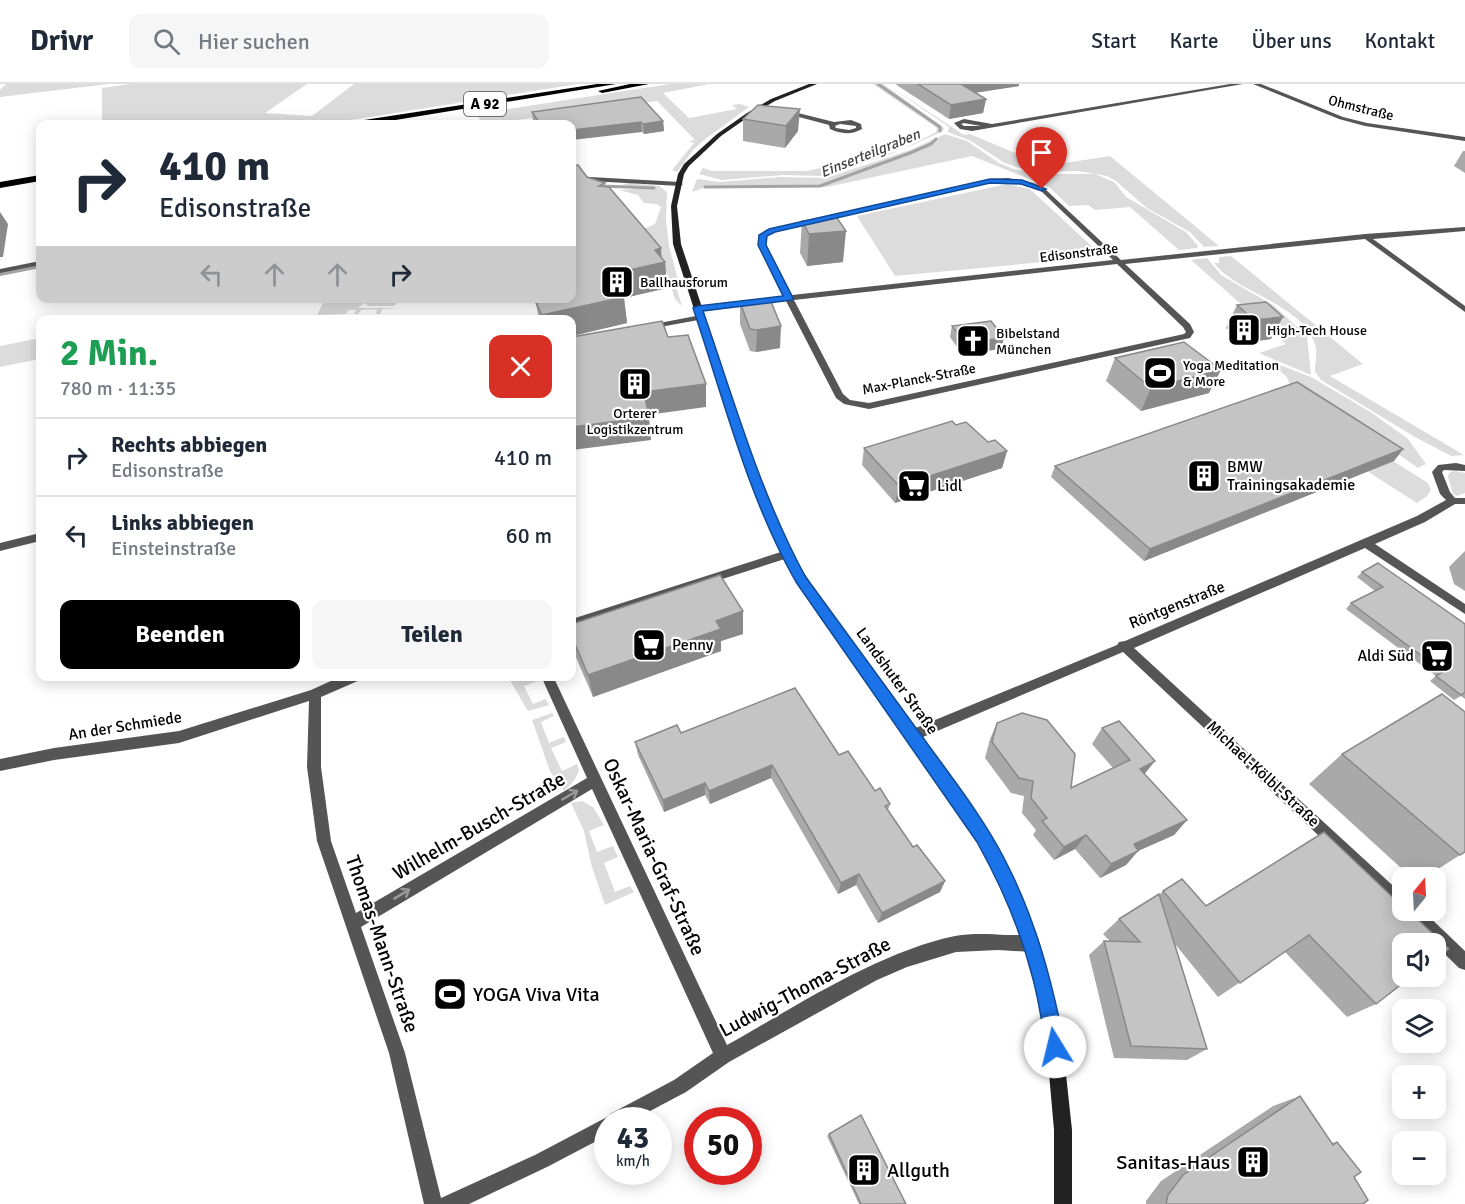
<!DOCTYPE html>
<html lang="de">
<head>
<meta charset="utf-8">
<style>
  body { margin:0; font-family:Signika,sans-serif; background:#f6f6f7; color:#1f2937; height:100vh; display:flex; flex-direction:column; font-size:22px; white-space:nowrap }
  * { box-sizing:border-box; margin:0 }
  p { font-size:20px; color:#747a83 }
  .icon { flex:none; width:33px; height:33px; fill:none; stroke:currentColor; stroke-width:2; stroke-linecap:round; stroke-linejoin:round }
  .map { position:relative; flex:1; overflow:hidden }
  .details { position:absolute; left:36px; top:231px; width:540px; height:366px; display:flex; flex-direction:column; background:#fff; border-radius:12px; box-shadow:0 3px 15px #0003 }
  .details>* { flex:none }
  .top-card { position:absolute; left:36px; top:36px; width:540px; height:183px; border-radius:12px; box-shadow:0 3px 15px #0003; background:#fff; color:#1f2937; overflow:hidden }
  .needle { width:39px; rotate:18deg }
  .controls { position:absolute; left:1392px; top:783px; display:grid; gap:12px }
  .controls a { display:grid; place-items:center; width:54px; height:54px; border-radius:12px; background:#fff; box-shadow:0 3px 15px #0003; font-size:30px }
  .speed { position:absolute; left:594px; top:1023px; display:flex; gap:12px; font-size:30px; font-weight:700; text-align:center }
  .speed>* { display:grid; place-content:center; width:78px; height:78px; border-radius:50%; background:#fff; box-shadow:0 3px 15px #0003; line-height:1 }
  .speed small { font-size:15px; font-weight:400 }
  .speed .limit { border:9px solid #d22; background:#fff; color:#111 }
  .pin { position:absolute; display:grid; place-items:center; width:51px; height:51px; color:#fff; margin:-62px -26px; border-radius:50% 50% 50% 0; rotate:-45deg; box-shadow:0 0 6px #0007 }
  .pin .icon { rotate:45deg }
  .me { position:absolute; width:66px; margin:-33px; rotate:351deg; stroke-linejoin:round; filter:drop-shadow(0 0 4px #0008) }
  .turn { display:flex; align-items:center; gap:21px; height:126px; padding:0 24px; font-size:27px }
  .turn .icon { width:78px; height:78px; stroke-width:2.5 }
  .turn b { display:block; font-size:42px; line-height:51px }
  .lanes { display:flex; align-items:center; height:57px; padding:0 24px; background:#0003; justify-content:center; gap:30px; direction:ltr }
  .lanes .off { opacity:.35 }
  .round { display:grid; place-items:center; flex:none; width:63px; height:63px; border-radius:12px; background:#f6f6f7 }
  .summary { display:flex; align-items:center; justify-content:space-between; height:102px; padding:0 24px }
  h1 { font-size:36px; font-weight:800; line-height:45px; color:#1e9e55 }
  .action { display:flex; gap:12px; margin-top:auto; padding:12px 24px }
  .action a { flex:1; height:69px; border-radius:12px; background:#000; color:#fff; font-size:24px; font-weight:800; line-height:69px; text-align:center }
  .action a+a { background:#f6f6f7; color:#1f2937 }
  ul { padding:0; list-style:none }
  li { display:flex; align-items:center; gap:18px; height:78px; padding:0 24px; border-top:2px solid #e0e1e3 }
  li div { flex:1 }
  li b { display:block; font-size:22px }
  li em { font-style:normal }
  header { display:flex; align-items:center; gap:36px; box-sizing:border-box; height:84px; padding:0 30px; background:#fff; border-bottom:2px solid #e0e1e3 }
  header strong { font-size:28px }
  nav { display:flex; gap:33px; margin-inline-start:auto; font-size:21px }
  .search { width:420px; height:54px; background:#f6f6f7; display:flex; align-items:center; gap:15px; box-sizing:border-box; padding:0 21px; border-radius:12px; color:#747a83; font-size:22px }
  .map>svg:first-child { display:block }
</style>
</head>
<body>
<header>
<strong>Drivr</strong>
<div class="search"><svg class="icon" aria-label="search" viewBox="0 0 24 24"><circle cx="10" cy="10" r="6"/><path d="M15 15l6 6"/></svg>Hier suchen</div>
<nav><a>Start</a><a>Karte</a><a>Über uns</a><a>Kontakt</a></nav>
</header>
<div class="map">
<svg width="1465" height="1120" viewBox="0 0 1465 1120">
  <rect width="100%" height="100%" fill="#fff"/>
  <g fill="#dcdcdc">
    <polygon points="6,0 109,0 0,13 0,6"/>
    <polygon points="130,0 307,0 265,29 312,32 354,0 578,0 325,40 102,40 102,4"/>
    <polygon points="670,0 709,0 663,9 689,34 737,25 732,21 740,20 749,23 704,56 694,65 677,88 672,86 694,59 689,57 695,56 657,17 510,37 501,40 483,40 476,30"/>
    <polygon points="873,0 883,0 940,41 944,44 943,47 900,67 824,92 783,91 722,96 699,90 703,84 712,87 807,87 900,67 936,48 937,44"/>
    <polygon points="886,0 964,51 970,50 1046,82 1110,72 1219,162 1204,163 1190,148 1147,124 1116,97 1107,92 1078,87 1035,88 1016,83 1003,78 971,57 948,48 949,43"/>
    <polygon points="945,50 967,57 999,79 1014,85 1035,90 1095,90 1114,98 1126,113 1186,148 1198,162 1197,164 1179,166 1130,123 1095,126 1088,121 1069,122 1049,103 972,72 827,103 704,104 692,108 697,95 721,98 780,93 826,94 910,66"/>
    <polygon points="629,99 659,102 667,108 666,137 669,162 679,200 675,200 682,222 675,215 667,189 662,190 633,145 646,144 655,140 661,123 657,120 644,119 638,111 619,106 654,104 621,101"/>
    <polygon points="1007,100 1030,105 1098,168 1086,174 895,192 857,132"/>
    <path d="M1231 172 1363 280 1330 292 1464 371 1451 372 1415 353 1321 296 1315 287C1315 280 1317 271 1316 264 1306 220 1237 210 1214 179H1219V173Z"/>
    <polygon points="1207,174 1221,191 1273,221 1307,252 1311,291 1259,269 1286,260 1191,176"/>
    <polygon points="325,215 400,215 394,222 369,222 364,219 358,224 400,224 382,225 380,230 376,230 377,225 361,226 358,230 354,230 356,226 348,226 346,230 317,231"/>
    <polygon points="40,254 40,275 0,283 0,262"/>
    <polygon points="1267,276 1311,293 1372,329 1408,355 1426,380 1418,384 1374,353 1291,304 1287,293"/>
    <polygon points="1393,377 1428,399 1431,406 1427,412 1417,419 1367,387"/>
    <polygon points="1454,387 1465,389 1465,409 1457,412 1453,410 1448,393 1449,389"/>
    <polygon points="508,593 520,593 522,597 536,593 538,597 524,602 533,620 546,615 549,621 528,627"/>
    <polygon points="552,629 554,632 541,638 549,659 564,653 566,658 551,664 562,687 577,680 579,686 574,697 564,707 550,687 532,636"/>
    <polygon points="582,717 593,723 604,741 589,747 597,768 613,762 618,773 604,779 615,808 630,802 634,808 605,821 592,783 584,747 571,719"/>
  </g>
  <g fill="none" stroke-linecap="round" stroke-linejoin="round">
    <g stroke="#a3a3a3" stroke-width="3">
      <polyline points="878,0 940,43 940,47"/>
      <polyline points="600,102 654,104"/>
      <polyline points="705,103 820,102 910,69 931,60 936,55"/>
    </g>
    <polyline stroke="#a3a3a3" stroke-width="4" points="0,190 40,182"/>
    <g fill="#555" fill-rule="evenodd">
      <path d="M1230 0H1243L972 47 960 45 954 39 964 35 992 40ZM964 39 981 42H964L961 40Z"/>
      <polygon points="1253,0 1261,0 1343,33 1367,39 1465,53 1465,57 1365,42 1339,35"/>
      <path d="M786 26 834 38 851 36 861 40 862 45C852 51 840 50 830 45L829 41 784 29ZM840 40 856 42V44L849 46 836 44 835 42Z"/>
      <polygon points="572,92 680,98 683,100 680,102 572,96"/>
      <path d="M1008 94 1033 99 1044 104 1121 176 1365 150 1465 143V147L1373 155 1465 222V228L1365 155 1125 180 1190 240 1194 248 1190 254 869 325 844 320 836 314 786 217 698 226 694 224 698 222 784 212 758 161 759 151 770 145 990 95ZM1008 98 1029 102 1040 106 1113 176 792 211 766 161V152L774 148 990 99ZM1117 180 1183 243 1186 248 1184 250 869 319 850 316 843 310 794 216Z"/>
      <polygon points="40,177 40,181 0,189 0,185"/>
      <polygon points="701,231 705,233 704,235 649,245 645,243 649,241"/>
      <polygon points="1456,379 1465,381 1465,387 1444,386 1442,388 1450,408 1455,414 1465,414 1465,420 1455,420 1425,438 1375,460 1465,520 1465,530 1365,464 1134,564 1402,810 1402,826 1422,826 1465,867 1465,886 1459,884 1405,831 1403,827 1397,825 1123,568 916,656 911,658 906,656 904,652 906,648 1117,561 1119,558 1125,557 1417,432 1446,416 1440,410 1432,388 1438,381"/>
      <polygon points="40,449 40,457 0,467 0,459"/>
      <polygon points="787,466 791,467 792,470 791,473 572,543 572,535"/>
      <path d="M342 592H362L360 596 321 613V683L331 757 356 829 587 694 541 592H553L727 961C795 923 878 868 955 852 971 849 990 850 1006 851 1016 851 1028 850 1038 854L1040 860 1038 866 1032 868 998 866 956 868 907 883 877 896 729 978 686 1008 633 1036H608V1051L547 1083 469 1120H424L389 969 317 757 307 683 309 617 179 659 54 676 0 687V675L54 664 179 647 311 606ZM592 705 713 969 674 996 610 1030 609 1032 535 1071 441 1114 405 969 361 843Z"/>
    </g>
    <polygon fill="#222" fill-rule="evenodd" points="809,0 817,0 775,17 751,31 721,52 689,82 684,90 677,122 681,160 751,371 788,463 827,526 947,688 988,748 1022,813 1040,860 1061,944 1072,1046 1072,1120 1054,1120 1054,1046 1045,944 1024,860 1008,816 978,758 937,696 819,532 778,463 741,371 673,160 671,122 678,90 684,80 717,50 747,29 771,15"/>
    <g fill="#000" fill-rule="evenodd">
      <polygon points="597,0 616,0 371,40 354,40 358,37"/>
      <polygon points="630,0 649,0 602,9 598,7"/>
      <polygon points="40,91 40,97 0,104 0,98"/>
    </g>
  </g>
  <g fill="#a9a9a9">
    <polygon points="895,0 1019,0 1019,2 975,8 986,15 983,29 949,35"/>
    <polygon points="758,21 798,47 785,64 743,57 743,35"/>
    <polygon points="532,28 663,37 664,47 644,50 642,48 572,40 535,40 533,38"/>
    <polygon points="1463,67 1465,67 1465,89 1454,82"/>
    <polygon points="587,93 605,99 605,103 661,164 661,174 665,178 667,204 624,214 627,239 572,252 572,236 539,236 536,219 572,214"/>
    <polygon points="802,137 843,178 807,182 800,169"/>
    <polygon points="740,218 780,264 756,268 750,267 740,240"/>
    <polygon points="1266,218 1271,255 1242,259 1226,244 1237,221"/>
    <polygon points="952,242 1001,265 962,270 950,253"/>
    <polygon points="1115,274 1209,309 1141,327 1106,297"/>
    <polygon points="956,341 988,358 1007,367 1002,384 895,419 862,381 864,364"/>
    <polygon points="1403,365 1394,377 1144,477 1051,393 1055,382"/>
    <polygon points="1465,467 1465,507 1454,500 1449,483"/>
    <polygon points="1362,488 1465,540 1465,615 1461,612 1454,616 1430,597 1436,592 1346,525 1351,519 1375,507 1357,493"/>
    <polygon points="572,540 743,550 721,557 721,567 593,613 572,564"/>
    <polygon points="997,639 1071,704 1113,684 1092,660 1102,644 1187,736 1174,751 1138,767 1126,781 1100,794 1075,765 1054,776 1033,751 1036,746 1022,729 1024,712 1011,709 985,674 990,655"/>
    <polygon points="681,649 839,671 875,707 890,720 888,726 913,763 945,797 940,808 878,839 856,801 838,810 771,694 710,720 705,711 664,728 638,671 635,658"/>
    <polygon points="1342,670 1460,771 1424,794 1412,794 1309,700"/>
    <polygon points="1324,748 1376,920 1347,933 1285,868 1218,913 1175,860 1207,965 1187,976 1114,974 1089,871 1104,857 1110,857 1103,850 1119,835 1159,811 1163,807 1206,822"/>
    <polygon points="1300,1012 1331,1059 1337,1058 1354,1093 1363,1120 1146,1120 1146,1117 1161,1097 1273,1022"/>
    <polygon points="829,1050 906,1120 859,1120 827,1052"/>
  </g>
  <g fill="#898989">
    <polygon points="957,0 1019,0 1019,2 955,12"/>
    <polygon points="986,15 983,29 949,35 951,21"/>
    <polygon points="800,25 798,47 785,64 786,42"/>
    <polygon points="663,37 664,47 644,50 643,40"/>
    <polygon points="641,38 642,48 572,56 572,46"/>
    <polygon points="0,128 8,140 3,173 0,173"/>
    <polygon points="846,147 843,178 807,182 809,150"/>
    <polygon points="661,164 662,179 665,178 667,204 624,214 627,239 572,252 572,236 543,236 542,231 612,190 655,166"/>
    <polygon points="1283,233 1271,255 1242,259 1254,236"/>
    <polygon points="781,242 780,264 756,268 757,246"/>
    <polygon points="1004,254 1001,265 962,270 965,259"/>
    <polygon points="1221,286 1209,309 1141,327 1151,304"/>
    <polygon points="706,300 706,323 647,331 644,308"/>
    <polygon points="649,333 651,356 572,366 572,343"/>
    <polygon points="1403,365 1394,377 1144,477 1150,465"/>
    <polygon points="1007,367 1002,384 895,419 899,402"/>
    <polygon points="743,527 743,550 721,557 721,567 593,613 588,591 716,537"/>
    <polygon points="1155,677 1143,692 1140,685"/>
    <polygon points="772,681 771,694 710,720 709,707"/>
    <polygon points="705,699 705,711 664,728 663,716"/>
    <polygon points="1187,736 1174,751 1122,774 1134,760"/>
    <polygon points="1086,751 1075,765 1054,776 1064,763"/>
    <polygon points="1138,767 1126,781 1100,794 1111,780"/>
    <polygon points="859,790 856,801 838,810 841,799"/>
    <polygon points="945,797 940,808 878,839 882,829"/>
  </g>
  <g fill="#c4c4c4" stroke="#898989" stroke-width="1.5">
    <polygon points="918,0 961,0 986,15 951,21"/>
    <polygon points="641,13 663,37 643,40 641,38 572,46 572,40 540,40 532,28"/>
    <polygon points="758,21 800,25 786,42 743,35"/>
    <polygon points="578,81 587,93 605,99 599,102 609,103 661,164 655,166 665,178 612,190 622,205 619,206 624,213 542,231 536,219 558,214 572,214 572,82"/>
    <polygon points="837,134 846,147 809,150 802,137"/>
    <polygon points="770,215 781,242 757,246 750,245 740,218"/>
    <polygon points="1266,218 1283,233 1254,236 1237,221"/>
    <polygon points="662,237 668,253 688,251 706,300 644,308 649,333 572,343 572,253"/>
    <polygon points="991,237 1004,254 965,259 952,242"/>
    <polygon points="1184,258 1221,286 1151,304 1115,274"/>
    <polygon points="1297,298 1403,365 1150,465 1055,382"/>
    <polygon points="952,337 956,341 966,338 988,358 995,356 1007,367 899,402 864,364"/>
    <polygon points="1378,479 1465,540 1465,608 1461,611 1436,592 1443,588 1351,519 1383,503 1362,488"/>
    <polygon points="720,491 743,527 716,537 721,545 588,591 572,553 572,540"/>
    <polygon points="795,604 839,671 848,667 875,707 880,704 890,720 885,722 913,763 917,761 945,797 882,829 859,790 841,799 772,681 709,707 705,699 663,716 635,658 677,641 681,649"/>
    <polygon points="1442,610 1465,628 1465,768 1460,771 1342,670"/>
    <polygon points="1022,629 1047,636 1075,670 1071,704 1130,676 1102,644 1119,637 1155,677 1140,685 1187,736 1134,760 1138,767 1111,780 1086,751 1064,763 1042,737 1047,734 1031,714 1033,697 1019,694 992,658 997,639"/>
    <polygon points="1324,748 1402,822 1402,826 1408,826 1449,865 1436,875 1436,860 1402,860 1402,892 1412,892 1376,920 1309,851 1240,899 1163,807 1182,795 1206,822"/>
    <polygon points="1159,810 1207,965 1131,962 1104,857 1140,858 1119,835"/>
    <polygon points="1300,1012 1333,1061 1337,1058 1361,1088 1354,1093 1368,1116 1363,1120 1166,1120 1168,1111 1183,1091"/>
    <polygon points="861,1031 906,1120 861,1120 829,1050"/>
  </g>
  <defs><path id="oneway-shaft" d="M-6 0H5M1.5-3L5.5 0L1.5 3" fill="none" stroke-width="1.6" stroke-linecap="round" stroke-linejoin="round" transform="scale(1.5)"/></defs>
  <g stroke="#999">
    <use href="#oneway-shaft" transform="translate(570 711) rotate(-30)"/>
    <use href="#oneway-shaft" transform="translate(402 810) rotate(-31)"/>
  </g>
  <path fill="#1a73e8" stroke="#114b97" stroke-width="1.5" d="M990 95 1022 96 1046 105 1042 107 1021 100 990 99 775 148 767 152 766 161 793 214 792 216 703 227C734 316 760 409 805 492 845 546 884 601 924 655 952 694 983 733 1005 776 1036 836 1052 897 1065 963L1062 969 1055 972 1049 969 1046 963C1042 940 1039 917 1033 895 1021 847 1001 801 977 758L796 498C748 414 724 316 693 224L698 222 783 212 758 161 759 151 769 145Z"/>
  <defs>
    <g id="building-square" transform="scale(1.725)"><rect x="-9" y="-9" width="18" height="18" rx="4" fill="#000" stroke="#fff"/><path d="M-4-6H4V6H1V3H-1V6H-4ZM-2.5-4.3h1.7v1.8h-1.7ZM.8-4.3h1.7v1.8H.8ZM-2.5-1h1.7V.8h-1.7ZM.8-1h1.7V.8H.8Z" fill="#fff"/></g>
    <g id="church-square" transform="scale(1.725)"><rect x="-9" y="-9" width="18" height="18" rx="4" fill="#000" stroke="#fff"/><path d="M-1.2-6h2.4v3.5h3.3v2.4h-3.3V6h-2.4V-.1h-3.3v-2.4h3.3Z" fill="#fff"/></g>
    <g id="stadium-square" transform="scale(1.725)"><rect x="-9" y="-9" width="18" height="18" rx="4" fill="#000" stroke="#fff"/><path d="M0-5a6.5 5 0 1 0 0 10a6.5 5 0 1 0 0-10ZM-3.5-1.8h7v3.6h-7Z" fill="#fff"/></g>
    <g id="supermarket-square" transform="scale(1.725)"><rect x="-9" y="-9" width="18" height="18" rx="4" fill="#000" stroke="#fff"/><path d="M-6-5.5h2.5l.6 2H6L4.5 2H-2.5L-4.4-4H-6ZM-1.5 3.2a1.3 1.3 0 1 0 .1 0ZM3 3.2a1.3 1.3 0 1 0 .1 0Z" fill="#fff"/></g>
  </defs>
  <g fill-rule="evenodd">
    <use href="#building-square" x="617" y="198"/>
    <use href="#building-square" x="1244" y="246"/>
    <use href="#church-square" x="973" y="257"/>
    <use href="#stadium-square" x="1160" y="289"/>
    <use href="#building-square" x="635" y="300"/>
    <use href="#building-square" x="1204" y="392"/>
    <use href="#supermarket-square" x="914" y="402"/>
    <use href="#supermarket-square" x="649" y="561"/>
    <use href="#supermarket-square" x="1437" y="572"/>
    <use href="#stadium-square" x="450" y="910"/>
    <use href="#building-square" x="1253" y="1078"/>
    <use href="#building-square" x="864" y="1086"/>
  </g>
  <g text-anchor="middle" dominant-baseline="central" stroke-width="4.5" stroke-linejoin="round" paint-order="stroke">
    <g font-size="14" fill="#000" stroke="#fff">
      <text transform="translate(1361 24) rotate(14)">Ohmstraße</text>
      <text transform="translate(1079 169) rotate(-7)">Edisonstraße</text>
      <text transform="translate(919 295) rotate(-11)">Max-Planck-Straße</text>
    </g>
    <g font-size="14" fill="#000" stroke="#fff" text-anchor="start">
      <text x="640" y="198">Ballhausforum</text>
      <text x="1267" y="246">High-Tech House</text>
      <text x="996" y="249">Bibelstand<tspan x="996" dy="16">München</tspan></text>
      <text x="1183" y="281">Yoga Meditation<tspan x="1183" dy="16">&amp; More</tspan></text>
      <text x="635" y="329" text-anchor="middle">Orterer<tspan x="635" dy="16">Logistikzentrum</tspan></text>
    </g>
    <rect fill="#fff" stroke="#4c4c4c" stroke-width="1.5" x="464" y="8" width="42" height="24" rx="4.5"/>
    <g font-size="15" font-weight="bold" fill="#000">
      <text x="485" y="20">A 92</text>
    </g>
    <g font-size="15" font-style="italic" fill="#444" stroke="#fff">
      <text transform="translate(870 69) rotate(-22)">Einserteilgraben</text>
    </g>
    <g font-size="16" fill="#000" stroke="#fff" text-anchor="start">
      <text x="1227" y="383">BMW<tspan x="1227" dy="18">Trainingsakademie</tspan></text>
      <text x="937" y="402">Lidl</text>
      <text x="672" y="561">Penny</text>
      <text x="1414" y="572" text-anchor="end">Aldi Süd</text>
    </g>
    <g font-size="16" fill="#000" stroke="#fff">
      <text transform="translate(1177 521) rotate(-22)">Röntgenstraße</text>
      <text transform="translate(897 597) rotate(54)">Landshuter Straße</text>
      <text transform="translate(125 642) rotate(-9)">An der Schmiede</text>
      <text transform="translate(1263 690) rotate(43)">Michael-Kölbl-Straße</text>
    </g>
    <g font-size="20" fill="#000" stroke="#fff">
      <text transform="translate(479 742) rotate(-30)">Wilhelm-Busch-Straße</text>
      <text transform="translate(654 773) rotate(65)">Oskar-Maria-Graf-Straße</text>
      <text transform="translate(382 860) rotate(71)">Thomas-Mann-Straße</text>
      <text transform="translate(805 903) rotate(-28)">Ludwig-Thoma-Straße</text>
    </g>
    <g font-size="20" fill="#000" stroke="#fff" text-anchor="start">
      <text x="473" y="910">YOGA Viva Vita</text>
      <text x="1230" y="1078" text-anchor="end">Sanitas-Haus</text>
      <text x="887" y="1086">Allguth</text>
    </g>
  </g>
</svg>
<div class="controls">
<a><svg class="needle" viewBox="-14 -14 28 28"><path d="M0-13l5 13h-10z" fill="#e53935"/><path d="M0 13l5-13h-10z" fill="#747a83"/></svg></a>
<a><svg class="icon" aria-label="sound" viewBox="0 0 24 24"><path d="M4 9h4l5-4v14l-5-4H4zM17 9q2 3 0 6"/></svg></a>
<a><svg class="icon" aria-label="layers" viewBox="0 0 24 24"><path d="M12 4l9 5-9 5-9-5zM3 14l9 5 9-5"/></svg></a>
<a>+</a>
<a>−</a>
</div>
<div class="speed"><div>43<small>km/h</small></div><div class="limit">50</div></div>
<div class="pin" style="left:1042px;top:105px;background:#d93025"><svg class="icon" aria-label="arrive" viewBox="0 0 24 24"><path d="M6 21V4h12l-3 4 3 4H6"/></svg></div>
<svg class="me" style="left:1055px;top:963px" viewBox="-20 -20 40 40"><circle r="19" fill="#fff"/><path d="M0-13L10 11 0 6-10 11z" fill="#1a73e8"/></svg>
<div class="top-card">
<div class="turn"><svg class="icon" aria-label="right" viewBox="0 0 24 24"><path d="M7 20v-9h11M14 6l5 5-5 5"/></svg><div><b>410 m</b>Edisonstraße</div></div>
<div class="lanes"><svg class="icon off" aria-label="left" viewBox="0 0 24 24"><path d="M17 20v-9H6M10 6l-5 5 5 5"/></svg><svg class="icon off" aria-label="ahead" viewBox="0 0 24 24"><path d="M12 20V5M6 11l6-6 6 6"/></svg><svg class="icon off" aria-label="ahead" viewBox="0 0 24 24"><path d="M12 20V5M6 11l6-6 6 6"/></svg><svg class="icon" aria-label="right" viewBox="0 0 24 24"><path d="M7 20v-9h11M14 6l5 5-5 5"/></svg></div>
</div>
<section class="details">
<div class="summary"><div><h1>2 Min.</h1><p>780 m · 11:35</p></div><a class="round" style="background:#d93025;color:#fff"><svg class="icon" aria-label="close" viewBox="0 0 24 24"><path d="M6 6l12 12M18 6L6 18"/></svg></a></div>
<ul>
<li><svg class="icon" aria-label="right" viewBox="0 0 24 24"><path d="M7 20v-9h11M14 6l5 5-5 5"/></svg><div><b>Rechts abbiegen</b><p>Edisonstraße</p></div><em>410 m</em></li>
<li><svg class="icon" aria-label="left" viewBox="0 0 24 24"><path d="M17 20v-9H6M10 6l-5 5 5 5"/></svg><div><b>Links abbiegen</b><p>Einsteinstraße</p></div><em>60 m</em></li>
</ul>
<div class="action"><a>Beenden</a><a>Teilen</a></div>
</section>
</div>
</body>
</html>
